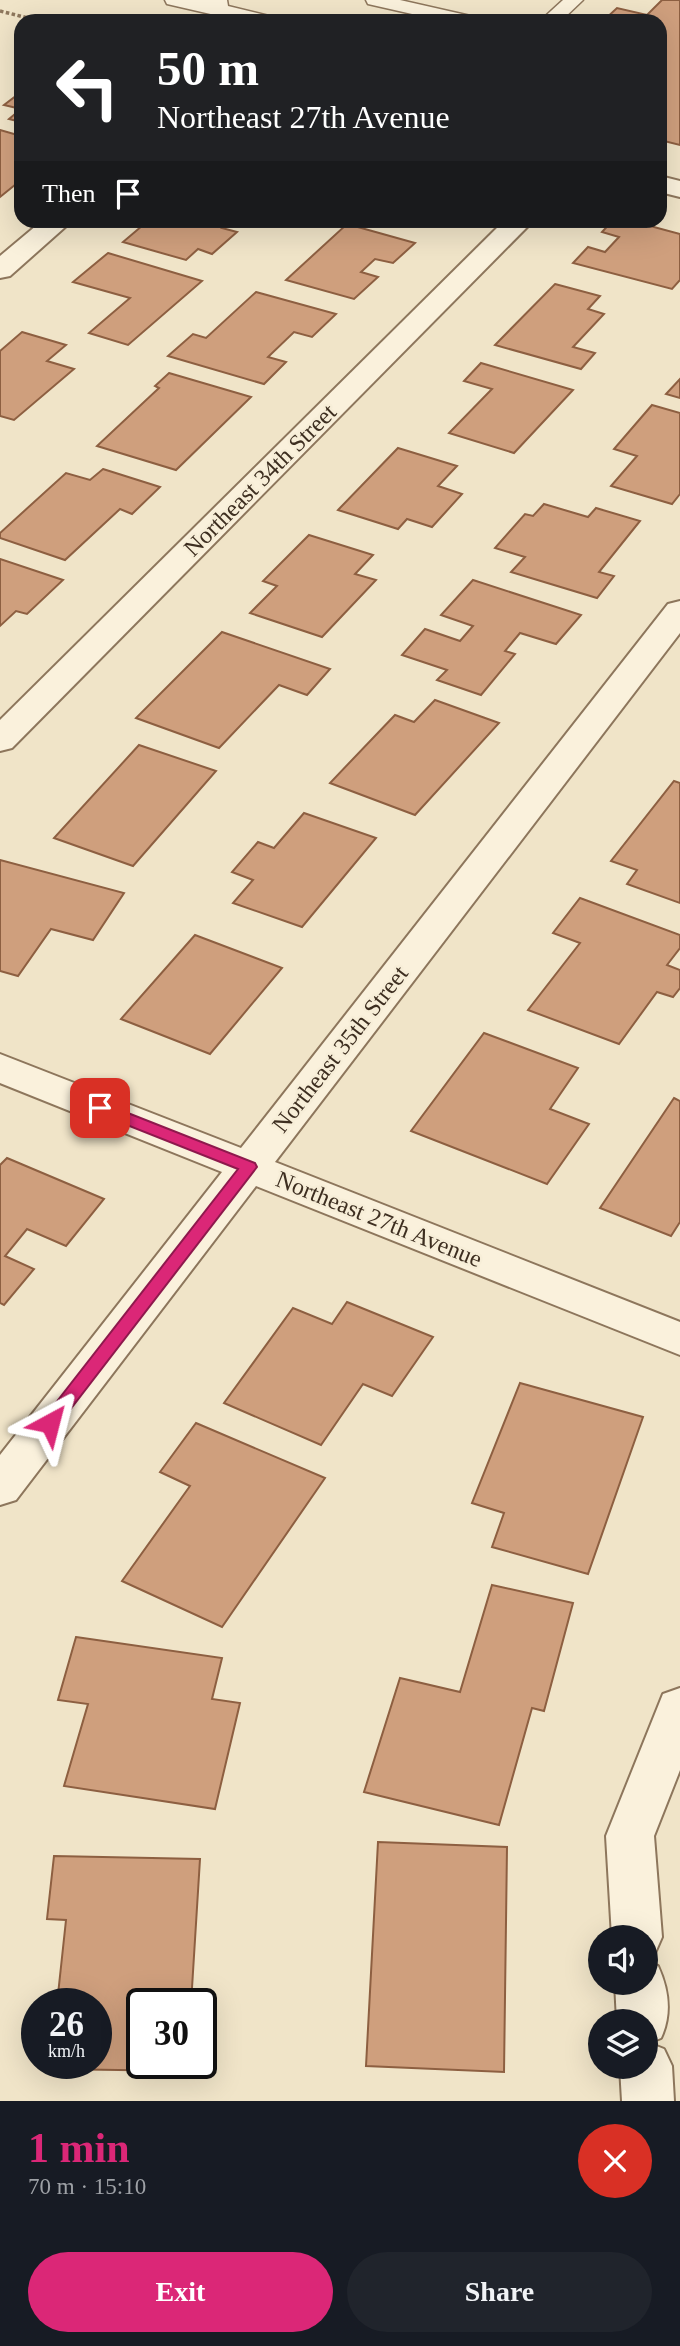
<!DOCTYPE html>
<html lang="en">
<head>
<meta charset="utf-8">
<style>
  body { margin:0; font-family:Georgia,serif; background:#20242c; color:#f1f3f6; height:100vh; display:flex; flex-direction:column; font-size:26px; white-space:nowrap }
  * { box-sizing:border-box; margin:0 }
  p { font-size:23px; color:#9ea1a6 }
  .icon { flex:none; width:38px; height:38px; fill:none; stroke:currentColor; stroke-width:2; stroke-linecap:round; stroke-linejoin:round }
  .map { position:relative; height:2101px; overflow:hidden }
  .drawer { display:flex; flex-direction:column; background:#171b24; flex:1 }
  .drawer>* { flex:none }
  .guide { position:absolute; left:14px; top:14px; width:653px; height:214px; border-radius:21px; box-shadow:0 7px 28px #0002; background:#202124; color:#fff; overflow:hidden }
  .buttons { position:absolute; left:588px; top:1925px; display:grid; gap:14px }
  .buttons a { display:grid; place-items:center; width:70px; height:70px; border-radius:50%; background:#171b24; box-shadow:0 7px 28px #0002; font-size:35px }
  .speed { position:absolute; left:21px; top:1988px; display:flex; gap:14px; font-size:35px; font-weight:700; text-align:center }
  .speed>* { display:grid; place-content:center; width:91px; height:91px; border-radius:50%; background:#171b24; box-shadow:0 7px 28px #0002; line-height:1 }
  .speed small { font-size:18px; font-weight:400 }
  .speed .limit { border:4px solid #111; border-radius:10px; background:#fff; color:#111 }
  .pin { position:absolute; display:grid; place-items:center; width:60px; height:60px; color:#fff; margin:-30px; border-radius:14px; box-shadow:0 4px 10px #0006 }
  .me { position:absolute; width:77px; margin:-38px; rotate:38deg; stroke-linejoin:round; filter:drop-shadow(0 0 5px #0008) }
  .turn { display:flex; align-items:center; gap:24px; height:147px; padding:0 28px; font-size:32px }
  .turn .icon { width:91px; height:91px; stroke-width:2.5 }
  .turn b { display:block; font-size:49px; line-height:60px }
  .then { display:flex; align-items:center; height:66px; padding:0 28px; background:#0003; gap:14px; font-size:26px }
  .round { display:grid; place-items:center; flex:none; width:74px; height:74px; border-radius:37px; background:#20242c }
  .overview { display:flex; align-items:center; justify-content:space-between; height:119px; padding:0 28px }
  h1 { font-size:42px; font-weight:700; line-height:52px; color:#db2777 }
  .primary-button { display:flex; gap:14px; margin-top:auto; padding:14px 28px }
  .primary-button a { flex:1; height:80px; border-radius:42px; background:#db2777; color:#fff; font-size:28px; font-weight:700; line-height:80px; text-align:center }
  .primary-button a+a { background:#20242c; color:#f1f3f6 }
  .map>svg:first-child { display:block }
</style>
</head>
<body>
<div class="map">
<svg width="680" height="2101" viewBox="0 0 680 2101">
  <rect width="100%" height="100%" fill="#f0e4c8"/>
  <g fill="#cf9f7d" stroke="#8d5f41" stroke-width="2">
    <polygon points="662,0 680,0 680,145 660,140 660,21 603,21 617,8 647,15"/>
    <polygon points="21,92 21,122 9,119 21,109 4,105"/>
    <polygon points="0,130 21,136 21,180 0,197"/>
    <polygon points="149,220 231,220 222,228 237,232 212,254 198,249 186,260 123,242"/>
    <polygon points="613,220 628,220 680,234 680,280 672,289 573,263 588,247 605,252 619,237 602,232"/>
    <polygon points="347,224 415,243 393,263 375,259 361,272 378,277 354,299 286,280"/>
    <polygon points="108,253 202,281 128,345 89,333 130,298 73,282"/>
    <polygon points="555,284 600,296 588,309 604,314 573,347 595,353 581,369 495,345"/>
    <polygon points="256,292 336,314 312,337 294,332 268,357 286,362 264,384 168,356 193,334 206,338"/>
    <polygon points="22,332 66,345 47,361 74,369 14,420 0,416 0,351"/>
    <polygon points="481,363 573,390 514,453 449,433 492,389 464,381"/>
    <polygon points="169,373 251,397 176,470 97,446 159,388 155,386"/>
    <polygon points="680,379 680,398 666,394"/>
    <polygon points="652,405 680,413 680,494 672,504 611,486 637,456 614,449"/>
    <polygon points="398,448 457,466 438,486 462,494 432,527 407,519 398,529 338,510"/>
    <polygon points="103,469 160,487 132,514 120,509 65,560 0,538 0,533 66,473 90,480"/>
    <polygon points="544,504 588,517 596,508 640,521 599,572 614,576 597,598 511,572 525,557 495,548 525,514 533,516"/>
    <polygon points="309,535 373,555 355,574 376,580 322,637 250,613 277,586 263,581"/>
    <polygon points="0,559 63,580 27,614 16,611 0,626"/>
    <polygon points="473,580 581,615 556,644 520,633 505,651 515,654 481,695 437,680 447,670 402,655 425,629 460,641 473,626 441,615"/>
    <polygon points="222,632 330,669 307,695 279,685 219,748 136,718"/>
    <polygon points="435,700 499,723 415,815 330,783 395,715 414,722"/>
    <polygon points="139,745 216,771 133,866 54,838"/>
    <polygon points="674,781 680,783 680,903 627,884 637,870 611,861"/>
    <polygon points="304,813 376,838 302,927 233,903 253,880 232,872 258,842 274,848"/>
    <polygon points="0,860 124,893 93,940 51,929 18,976 0,971"/>
    <polygon points="580,898 680,935 680,948 667,965 680,970 680,988 673,997 657,992 619,1044 528,1010 580,943 553,933"/>
    <polygon points="195,935 282,968 210,1054 121,1019"/>
    <polygon points="484,1033 578,1068 550,1109 589,1124 547,1184 411,1131"/>
    <polygon points="674,1098 680,1101 680,1222 671,1236 600,1208"/>
    <polygon points="7,1158 104,1199 66,1246 27,1229 5,1256 34,1269 4,1305 0,1303 0,1165"/>
    <polygon points="347,1302 433,1337 392,1396 363,1384 321,1445 224,1403 293,1308 332,1324"/>
    <polygon points="520,1383 643,1417 588,1574 492,1547 504,1513 472,1503"/>
    <polygon points="196,1423 325,1478 222,1627 122,1581 190,1486 160,1472"/>
    <polygon points="492,1585 573,1603 544,1711 532,1708 499,1825 364,1792 400,1678 460,1692"/>
    <polygon points="76,1637 222,1658 212,1699 240,1703 215,1809 64,1786 88,1704 58,1700"/>
    <polygon points="378,1842 507,1847 504,2072 366,2066"/>
    <polygon points="54,1856 200,1859 191,2004 142,2004 142,2063 187,2063 186,2071 51,2069 51,2063 96,2063 96,2004 57,2004 66,1920 47,1919"/>
  </g>
  <g fill="none" stroke-linecap="round" stroke-linejoin="round">
    <g stroke="#8d765c" stroke-width="3">
      <g id="service">
        <polygon points="165,0 227,0 228,6 273,17 276,21 241,21 167,4"/>
        <polygon points="366,0 400,0 475,17 478,21 443,21 368,4"/>
        <polygon points="563,0 583,0 561,21 540,21"/>
      </g>
    </g>
    <g stroke="#8d765c" stroke-width="4">
      <g id="minor">
        <polygon points="660,176 680,181 680,197 660,192"/>
        <polygon points="43,220 73,220 10,276 0,278 0,256"/>
        <polygon points="505,220 534,220 12,748 0,751 0,720"/>
        <polygon points="680,601 680,633 275,1162 680,1322 680,1355 256,1186 16,1500 0,1505 0,1455 222,1172 0,1083 0,1054 241,1148 668,604"/>
        <polygon points="680,1688 680,1770 654,1836 662,1937 655,1953 646,1957 646,1937 612,1937 606,1836 663,1694"/>
        <path d="M646 1962 658 1966C669 1990 672 2014 661 2038L649 2043 664 2049 672 2066 674 2101H622L620 2067H646V2021H617L615 1983H646Z"/>
      </g>
    </g>
    <polyline stroke="#8d765c" stroke-width="3.5" stroke-dasharray="3.5 2.5" stroke-linecap="butt" points="0,11 40,21"/>
    <use href="#service" fill="#faf1dc" fill-rule="evenodd"/>
    <use href="#minor" fill="#faf1dc" fill-rule="evenodd"/>
  </g>
  <polygon fill="#db2777" stroke="#8e194d" stroke-width="2" points="100,1102 255,1163 257,1167 56,1428 44,1428 41,1423 44,1418 238,1169 94,1112 91,1108"/>
  <g text-anchor="middle" dominant-baseline="central" stroke-width="5" stroke-linejoin="round" paint-order="stroke">
    <g font-size="24" fill="#3d2e20" stroke="#f7eed8">
      <text transform="translate(260 480) rotate(-45)">Northeast 34th Street</text>
      <text transform="translate(340 1049) rotate(-52)">Northeast 35th Street</text>
      <text transform="translate(379 1219) rotate(22)">Northeast 27th Avenue</text>
    </g>
  </g>
</svg>
<div class="buttons">
<a><svg class="icon" aria-label="sound" viewBox="0 0 24 24"><path d="M4 9h4l5-4v14l-5-4H4zM17 9q2 3 0 6"/></svg></a>
<a><svg class="icon" aria-label="layers" viewBox="0 0 24 24"><path d="M12 4l9 5-9 5-9-5zM3 14l9 5 9-5"/></svg></a>
</div>
<div class="speed"><div>26<small>km/h</small></div><div class="limit">30</div></div>
<div class="pin" style="left:100px;top:1108px;background:#d93025"><svg class="icon" aria-label="arrive" viewBox="0 0 24 24"><path d="M6 21V4h12l-3 4 3 4H6"/></svg></div>
<svg class="me" style="left:50px;top:1423px" viewBox="-20 -20 40 40"><path d="M0-17L14 15 0 8-14 15z" fill="#db2777" stroke="#fff" stroke-width="4"/></svg>
<div class="guide">
<div class="turn"><svg class="icon" aria-label="left" viewBox="0 0 24 24"><path d="M17 20v-9H6M10 6l-5 5 5 5"/></svg><div><b>50 m</b>Northeast 27th Avenue</div></div>
<div class="then">Then<svg class="icon" aria-label="arrive" viewBox="0 0 24 24"><path d="M6 21V4h12l-3 4 3 4H6"/></svg></div>
</div>
</div>
<section class="drawer">
<div class="overview"><div><h1>1 min</h1><p>70 m · 15:10</p></div><a class="round" style="background:#d93025;color:#fff"><svg class="icon" aria-label="close" viewBox="0 0 24 24"><path d="M6 6l12 12M18 6L6 18"/></svg></a></div>
<div class="primary-button"><a>Exit</a><a>Share</a></div>
</section>
</body>
</html>
